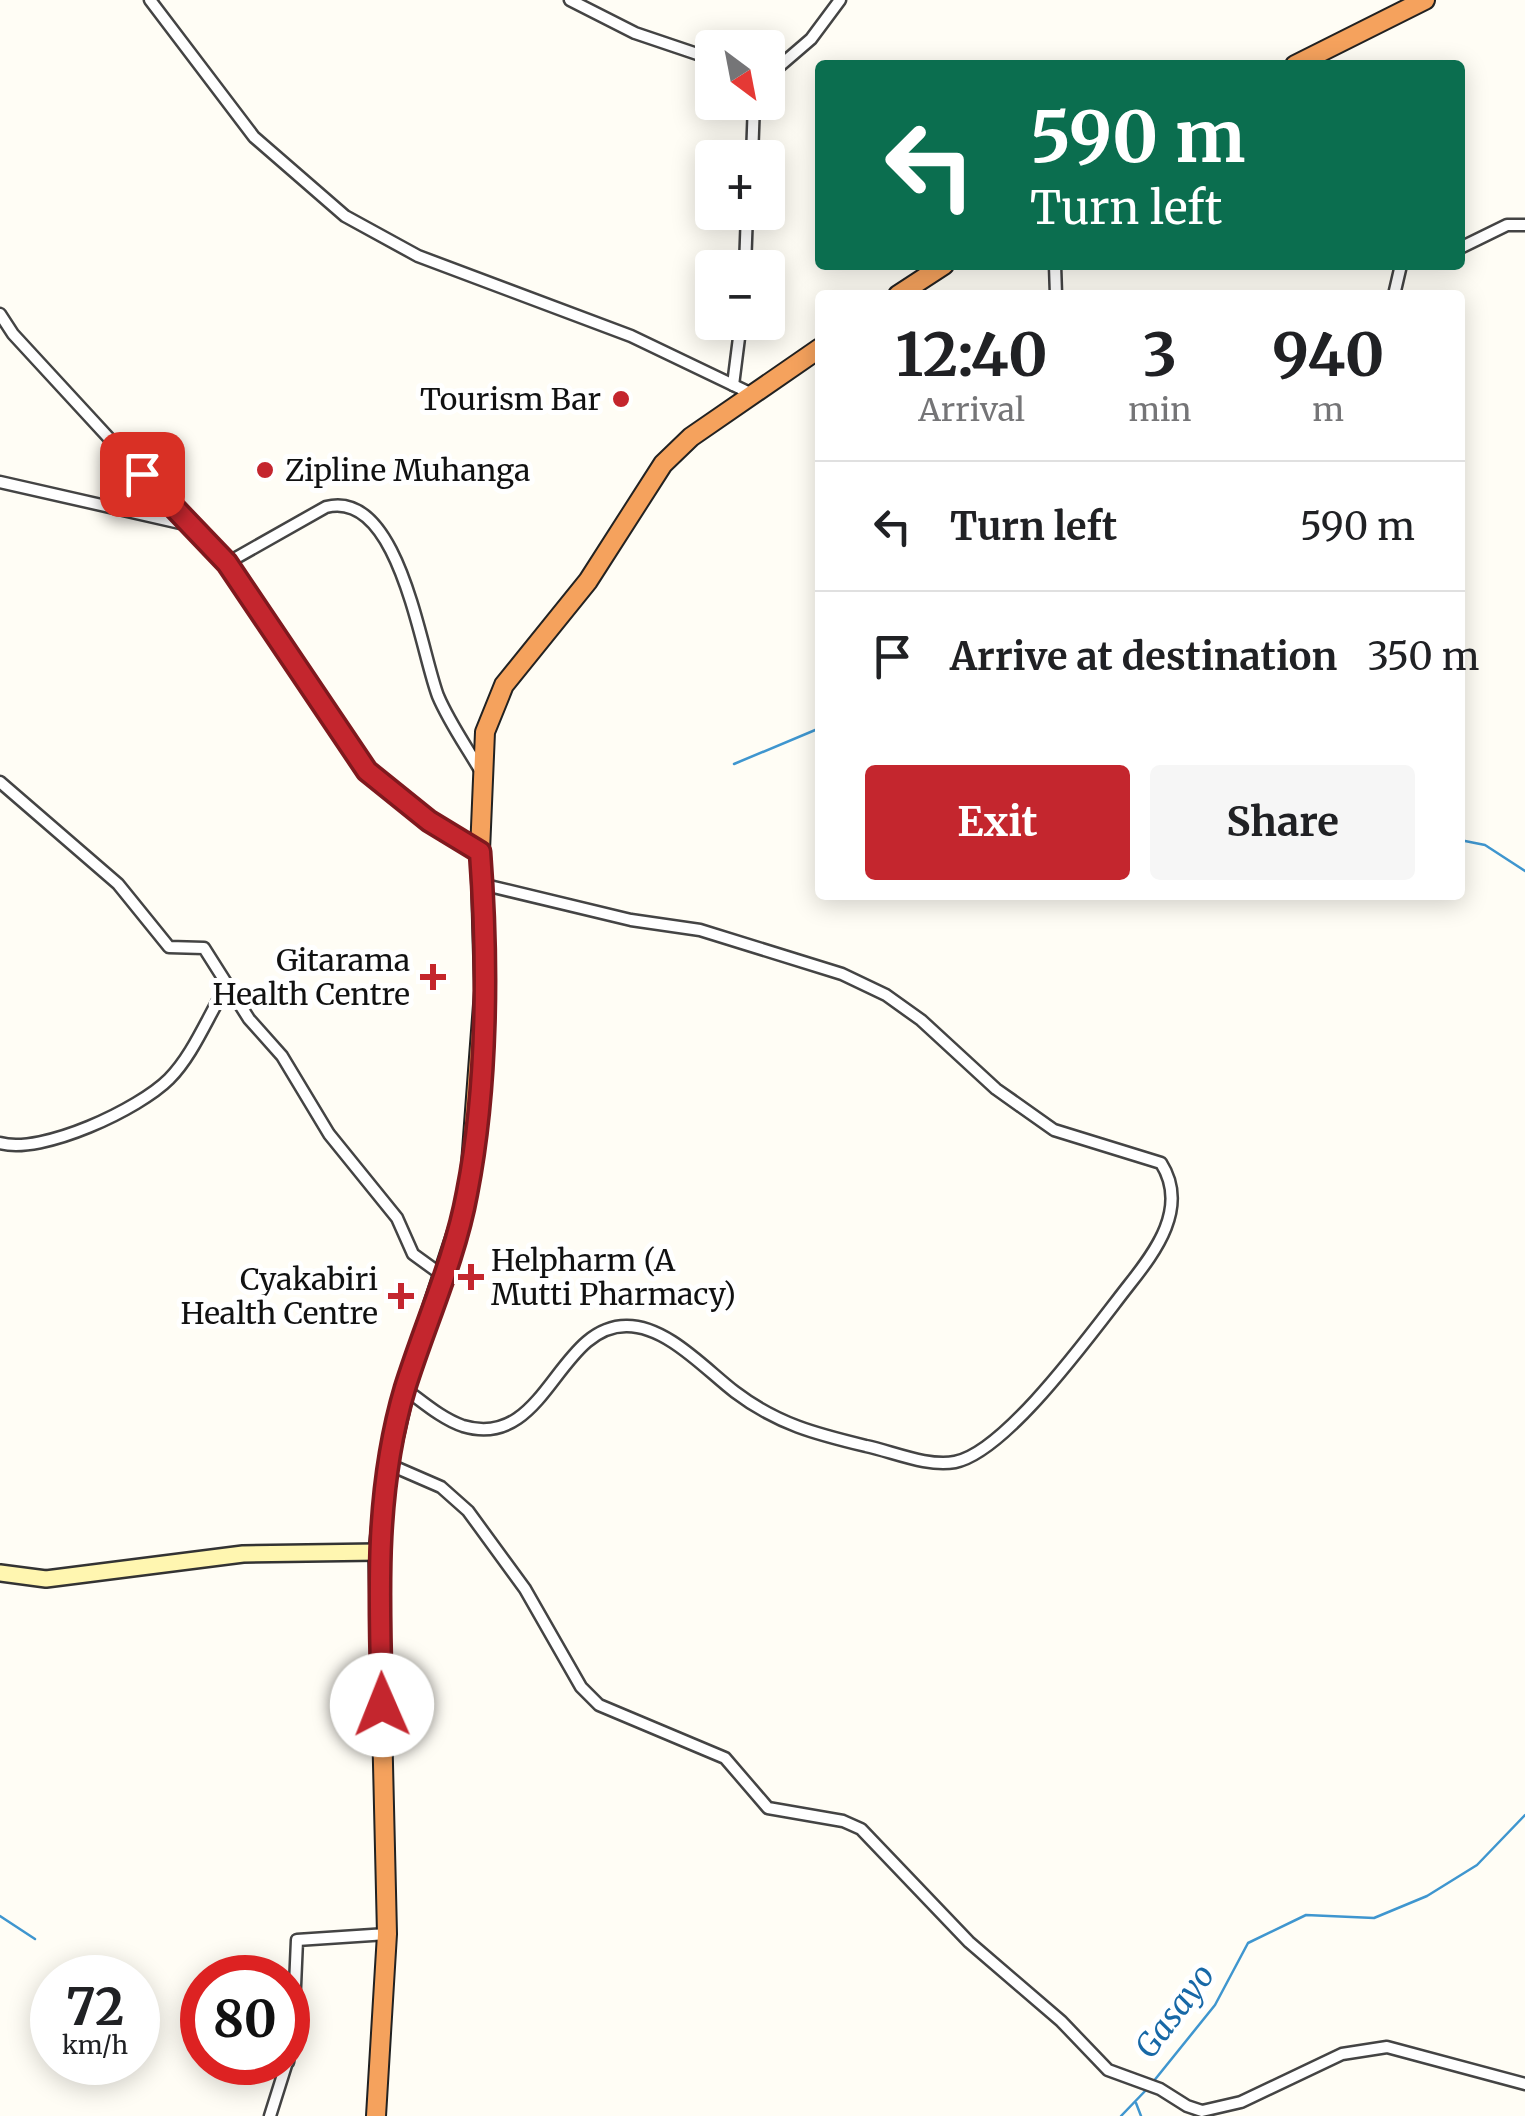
<!DOCTYPE html>
<html lang="en">
<head>
<meta charset="utf-8">
<style>
  body { margin:0; font-family:Merriweather,serif; background:#f6f6f6; color:#202124; height:100vh; display:flex; flex-direction:column; font-size:38px; white-space:nowrap }
  * { box-sizing:border-box; margin:0 }
  p { font-size:32px; color:#757577 }
  .icon { flex:none; width:55px; height:55px; fill:none; stroke:currentColor; stroke-width:2; stroke-linecap:round; stroke-linejoin:round }
  .map { position:relative; flex:1; overflow:hidden }
  .sheet { position:absolute; left:815px; top:290px; width:650px; height:610px; display:flex; flex-direction:column; background:#fff; border-radius:10px; box-shadow:0 5px 25px #0003 }
  .sheet>* { flex:none }
  .banner { position:absolute; left:815px; top:60px; width:650px; height:210px; border-radius:10px; box-shadow:0 5px 25px #0003; background:#0b6e4f; color:#fff; overflow:hidden }
  .needle { width:65px; rotate:148deg }
  .buttons { position:absolute; left:695px; top:30px; display:grid; gap:20px }
  .buttons a { display:grid; place-items:center; width:90px; height:90px; border-radius:10px; background:#fff; box-shadow:0 5px 25px #0003; font-size:50px }
  .speed { position:absolute; left:30px; top:1955px; display:flex; gap:20px; font-size:50px; font-weight:700; text-align:center }
  .speed>* { display:grid; place-content:center; width:130px; height:130px; border-radius:50%; background:#fff; box-shadow:0 5px 25px #0003; line-height:1 }
  .speed small { font-size:25px; font-weight:400 }
  .speed .limit { border:15px solid #d22; background:#fff; color:#111 }
  .pin { position:absolute; display:grid; place-items:center; width:85px; height:85px; color:#fff; margin:-42px; border-radius:20px; box-shadow:0 5px 15px #0006 }
  .me { position:absolute; width:110px; margin:-55px; rotate:359deg; stroke-linejoin:round; filter:drop-shadow(0 0 8px #0008) }
  .turn { display:flex; align-items:center; gap:35px; height:210px; padding:0 50px; font-size:45px }
  .turn .icon { width:130px; height:130px; stroke-width:2.5 }
  .turn b { display:block; font-size:70px; line-height:85px }
  .eta { display:flex; justify-content:space-evenly; align-items:center; height:170px; text-align:center }
  .eta b { font-size:60px; font-weight:700; line-height:70px }
  .primary-button { display:flex; gap:20px; margin-top:auto; padding:20px 50px }
  .primary-button a { flex:1; height:115px; border-radius:10px; background:#c4262e; color:#fff; font-size:40px; font-weight:700; line-height:115px; text-align:center }
  .primary-button a+a { background:#f6f6f6; color:#202124 }
  ul { padding:0; list-style:none }
  li { display:flex; align-items:center; gap:30px; height:130px; padding:0 50px; border-top:2px solid #e0e0e0 }
  li div { flex:1 }
  li b { display:block; font-size:38px }
  li em { font-style:normal }
  .map>svg:first-child { display:block }
</style>
</head>
<body>
<div class="map">
<svg width="1525" height="2116" viewBox="0 0 1525 2116">
  <rect width="100%" height="100%" fill="#fffdf5"/>
  <g fill="none" stroke-linecap="round" stroke-linejoin="round">
    <g stroke="#3f96cf" stroke-width="2.5">
      <polyline points="734,764 820,728"/>
      <polyline points="1460,840 1485,845 1525,871"/>
      <polyline points="0,1916 35,1939"/>
      <polyline points="1153,2082 1215,2005 1248,1943 1306,1915 1374,1918 1427,1896 1477,1865 1525,1815"/>
      <polyline points="1136,2103 1141,2116"/>
      <polyline points="1121,2116 1148,2088"/>
    </g>
    <g stroke="#444" stroke-width="15">
      <g id="street">
        <polyline points="150,0 254,137 345,216 418,256 631,336 752,394"/>
        <polyline points="570,0 635,33 712,59"/>
        <polyline points="768,76 811,39 840,0"/>
        <polyline points="752,158 754,102"/>
        <polyline points="1460,248 1507,225 1525,225"/>
        <polyline points="1055,265 1056,295"/>
        <polyline points="745,268 747,212"/>
        <polyline points="1394,295 1401,265"/>
        <polyline points="0,314 13,334 189,525"/>
        <polyline points="733,385 741,322"/>
        <polyline points="0,482 189,525 227,563 367,771 429,821 480,851"/>
        <path d="M227 563 326 507C399 488 420 649 438 696 449 722 466 746 480 770"/>
        <polyline points="0,782 118,884 169,947 204,948 249,1019 282,1056 329,1134 397,1218 413,1254 442,1275"/>
        <path d="M0 1143C42 1155 139 1109 169 1079 193 1055 208 1016 226 987"/>
        <path d="M405 1389C423 1402 442 1419 463 1426 546 1451 557 1325 627 1326 667 1326 705 1369 735 1392 777 1424 816 1434 866 1446 894 1452 927 1467 955 1462 1007 1452 1095 1328 1129 1285 1156 1251 1189 1207 1161 1163L1054 1130 996 1089 921 1020 886 995 842 974 700 930 631 920 481 884"/>
        <polyline points="388,1464 441,1487 468,1511 525,1589 581,1687 599,1705 725,1758 768,1808 843,1821 861,1829 969,1942 1061,2021 1108,2070 1160,2089 1187,2106 1202,2111 1241,2102 1342,2054 1387,2047 1525,2084"/>
        <polyline points="288,2062 293,2032 297,1940 387,1934"/>
        <polyline points="270,2116 287,2062"/>
      </g>
    </g>
    <g stroke="#333" stroke-width="20">
      <polyline id="secondary" points="0,1573 46,1579 243,1554 378,1552"/>
    </g>
    <g stroke="#222" stroke-width="22">
      <g id="highway">
        <polyline points="1295,65 1425,0"/>
        <polyline points="898,295 944,265"/>
        <polyline points="376,2116 387,1934 378,1552 388,1464 405,1389 463,1213 470,1177 484,991 480,851 485,732 504,685 588,581 663,464 691,437 820,348"/>
      </g>
    </g>
    <use href="#street" stroke="#fff" stroke-width="10"/>
    <use href="#secondary" stroke="#fff6b0" stroke-width="15"/>
    <use href="#highway" stroke="#f5a25d" stroke-width="18"/>
  </g>
  <g fill="none" stroke-linecap="round" stroke-linejoin="round">
    <g stroke="#7f191e" stroke-width="25">
      <path id="route" d="M142 474 227 563 367 771 429 821 480 852C488 959 488 1086 467 1193 455 1259 425 1324 405 1388 374 1492 379 1598 382 1705"/>
    </g>
    <use href="#route" stroke="#c4262e" stroke-width="18"/>
  </g>
  <g fill="#c4262e" stroke="#fff" stroke-width="4">
    <circle cx="621" cy="399" r="10"/>
    <circle cx="265" cy="470" r="10"/>
    <path d="M428 962h10v10h10v10h-10v10h-10v-10h-10v-10h10z"/>
    <path d="M466 1262h10v10h10v10h-10v10h-10v-10h-10v-10h10z"/>
    <path d="M396 1281h10v10h10v10h-10v10h-10v-10h-10v-10h10z"/>
  </g>
  <g text-anchor="middle" dominant-baseline="central" stroke-width="10" stroke-linejoin="round" paint-order="stroke">
    <g font-size="30" fill="#111" stroke="#fff" text-anchor="end">
      <text x="601" y="399">Tourism Bar</text>
      <text x="285" y="470" text-anchor="start">Zipline Muhanga</text>
      <text x="410" y="960">Gitarama<tspan x="410" dy="34">Health Centre</tspan></text>
      <text x="491" y="1260" text-anchor="start">Helpharm (A<tspan x="491" dy="34">Mutti Pharmacy)</tspan></text>
      <text x="378" y="1279">Cyakabiri<tspan x="378" dy="34">Health Centre</tspan></text>
    </g>
    <g font-size="32" font-style="italic" fill="#1768a6" stroke="#fff">
      <text transform="translate(1175 2011) rotate(-53)">Gasayo</text>
    </g>
  </g>
</svg>
<div class="buttons">
<a><svg class="needle" viewBox="-14 -14 28 28"><path d="M0-13l5 13h-10z" fill="#e53935"/><path d="M0 13l5-13h-10z" fill="#757577"/></svg></a>
<a>+</a>
<a>−</a>
</div>
<div class="speed"><div>72<small>km/h</small></div><div class="limit">80</div></div>
<div class="pin" style="left:142px;top:474px;background:#d93025"><svg class="icon" aria-label="arrive" viewBox="0 0 24 24"><path d="M6 21V4h12l-3 4 3 4H6"/></svg></div>
<svg class="me" style="left:382px;top:1705px" viewBox="-20 -20 40 40"><circle r="19" fill="#fff"/><path d="M0-13L10 11 0 6-10 11z" fill="#c4262e"/></svg>
<div class="banner">
<div class="turn"><svg class="icon" aria-label="left" viewBox="0 0 24 24"><path d="M17 20v-9H6M10 6l-5 5 5 5"/></svg><div><b>590 m</b>Turn left</div></div>
</div>
<section class="sheet">
<div class="eta">
<div><b>12:40</b><p>Arrival</p></div>
<div><b>3</b><p>min</p></div>
<div><b>940</b><p>m</p></div>
</div>
<ul>
<li><svg class="icon" aria-label="left" viewBox="0 0 24 24"><path d="M17 20v-9H6M10 6l-5 5 5 5"/></svg><div><b>Turn left</b></div><em>590 m</em></li>
<li><svg class="icon" aria-label="arrive" viewBox="0 0 24 24"><path d="M6 21V4h12l-3 4 3 4H6"/></svg><div><b>Arrive at destination</b></div><em>350 m</em></li>
</ul>
<div class="primary-button"><a>Exit</a><a>Share</a></div>
</section>
</div>
</body>
</html>
